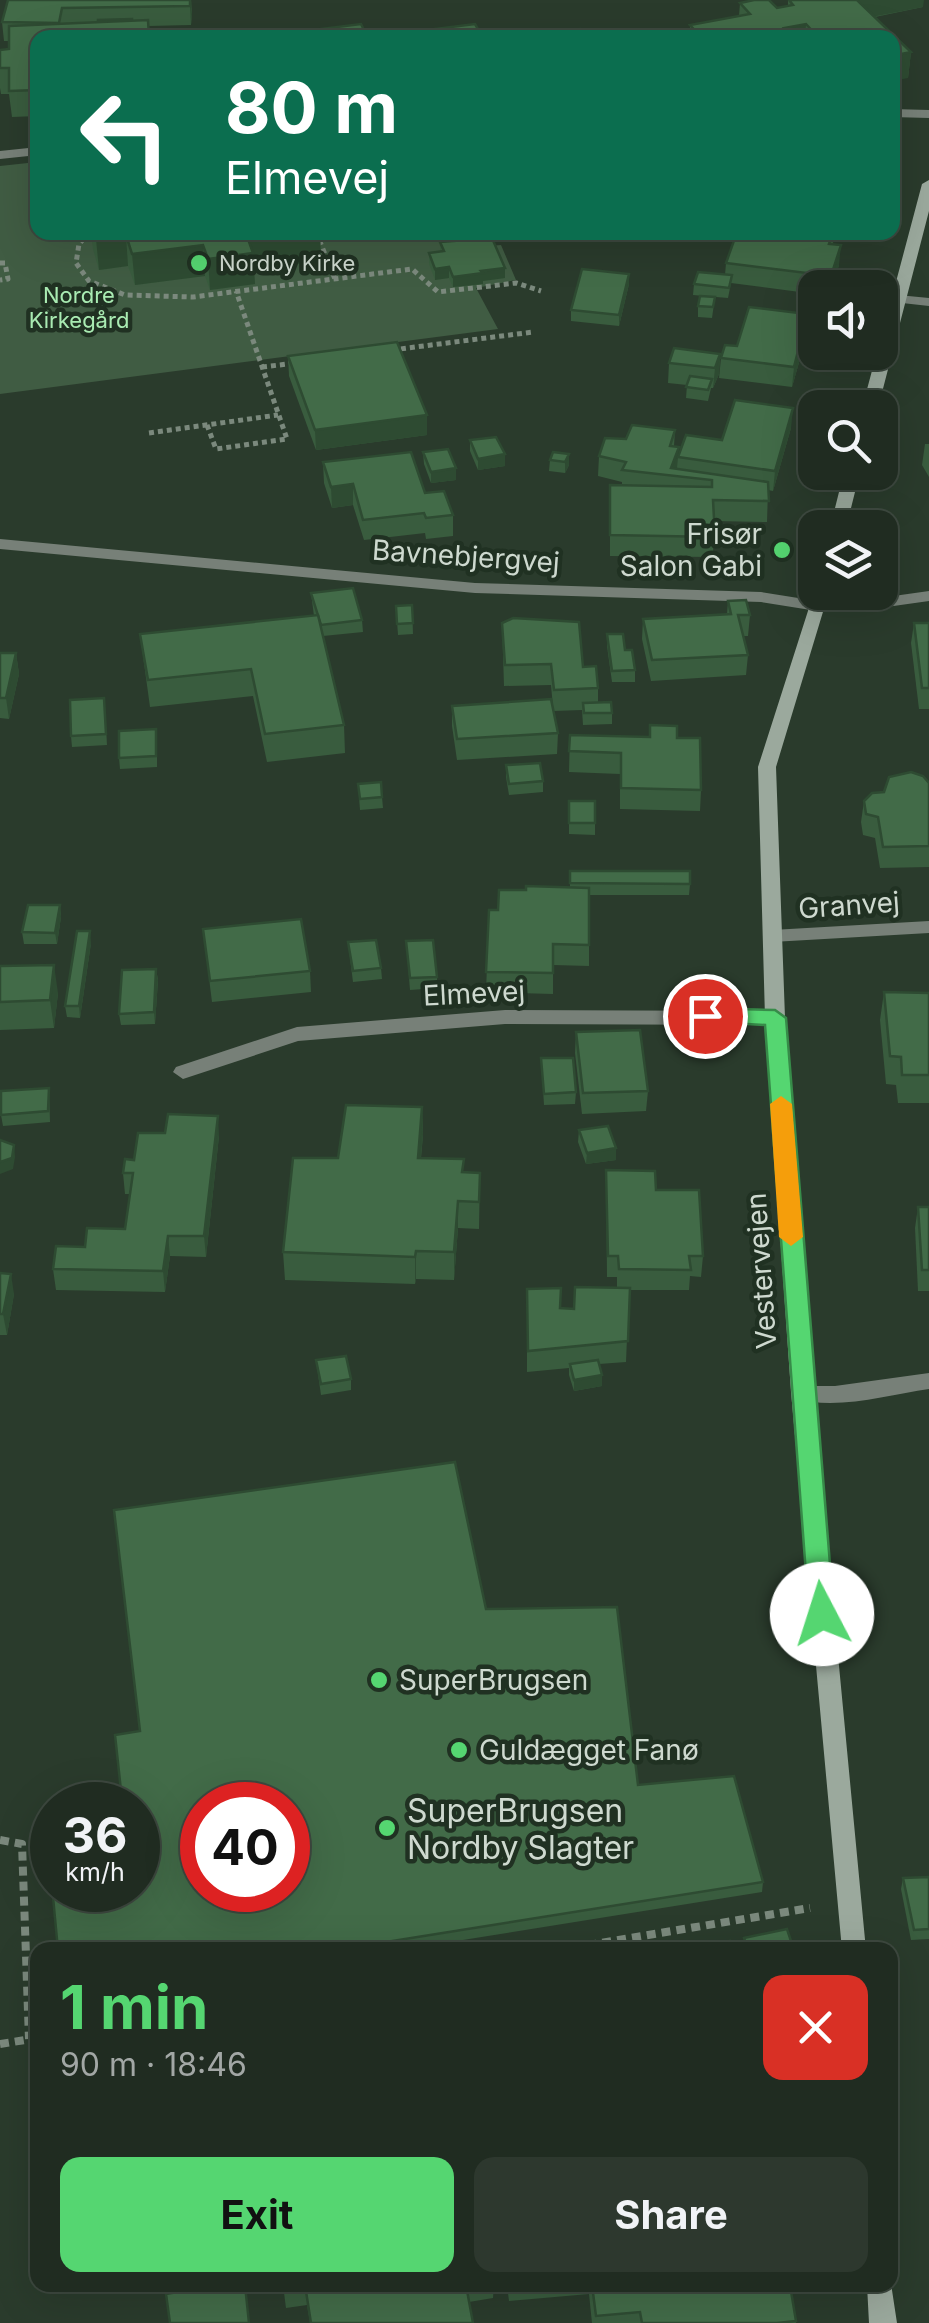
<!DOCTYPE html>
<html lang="en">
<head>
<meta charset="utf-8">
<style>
  body { margin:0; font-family:Inter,sans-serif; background:#2d382e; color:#f1f3f6; height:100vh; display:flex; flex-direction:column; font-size:38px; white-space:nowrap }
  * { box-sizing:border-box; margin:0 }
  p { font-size:32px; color:#a2a7a5 }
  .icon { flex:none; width:55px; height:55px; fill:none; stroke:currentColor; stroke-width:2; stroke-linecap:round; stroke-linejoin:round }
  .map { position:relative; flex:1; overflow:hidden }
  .drawer { position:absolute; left:30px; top:1942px; width:868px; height:350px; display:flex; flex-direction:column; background:#202c21; border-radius:20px; box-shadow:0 10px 40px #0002,0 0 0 2px #3d483f }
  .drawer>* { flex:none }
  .hud { position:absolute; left:30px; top:30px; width:870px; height:210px; border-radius:20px; box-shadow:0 10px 40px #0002,0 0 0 2px #3d483f; background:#0b6e4f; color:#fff; overflow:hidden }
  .buttons { position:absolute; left:798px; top:270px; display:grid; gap:20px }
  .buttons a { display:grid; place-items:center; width:100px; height:100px; border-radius:20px; background:#202c21; box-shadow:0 10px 40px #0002,0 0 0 2px #3d483f; font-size:50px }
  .speed { position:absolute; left:30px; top:1782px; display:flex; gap:20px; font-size:50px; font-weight:700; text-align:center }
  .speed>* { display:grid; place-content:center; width:130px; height:130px; border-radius:50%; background:#202c21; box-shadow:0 10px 40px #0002,0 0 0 2px #3d483f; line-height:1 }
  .speed small { font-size:25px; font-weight:400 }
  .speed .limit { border:15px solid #d22; background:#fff; color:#111 }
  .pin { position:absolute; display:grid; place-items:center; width:85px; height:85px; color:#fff; margin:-42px; border:5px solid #fff; border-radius:50%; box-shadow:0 2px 10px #0007 }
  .me { position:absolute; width:110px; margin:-55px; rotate:355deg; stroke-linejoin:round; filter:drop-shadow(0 0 8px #0008) }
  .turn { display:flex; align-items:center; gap:35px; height:210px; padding:0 30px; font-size:45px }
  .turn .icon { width:130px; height:130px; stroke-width:2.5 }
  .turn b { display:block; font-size:70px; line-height:85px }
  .round { display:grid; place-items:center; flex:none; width:105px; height:105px; border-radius:20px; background:#2d382e }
  .head { display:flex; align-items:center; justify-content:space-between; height:170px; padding:0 30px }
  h1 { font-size:60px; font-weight:700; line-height:75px; color:#55d671 }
  .primary-button { display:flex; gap:20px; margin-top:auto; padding:20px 30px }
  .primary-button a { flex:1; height:115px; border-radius:20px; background:#55d671; color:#111; font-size:40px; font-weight:700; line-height:115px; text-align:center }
  .primary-button a+a { background:#2d382e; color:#f1f3f6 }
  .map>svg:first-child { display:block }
</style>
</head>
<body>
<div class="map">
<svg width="929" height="2323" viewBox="0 0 929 2323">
  <rect width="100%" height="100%" fill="#2a3b2c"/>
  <polygon fill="#405c43" points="37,162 38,232 457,233 464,248 501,245 516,280 476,288 498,329 0,394 0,166"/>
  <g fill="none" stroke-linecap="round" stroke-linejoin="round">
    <g stroke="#7b897d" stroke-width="5" stroke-dasharray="5 4" stroke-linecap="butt">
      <polyline points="90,232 79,244 76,263 89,281 125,295 193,297 412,269 438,292 516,283 541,291"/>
      <polyline points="316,232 335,279"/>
      <polyline points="0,263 5,263 8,279 0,280"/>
      <polyline points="392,350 533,332"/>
      <polyline points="262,367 296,363"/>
      <polyline points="207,425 216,449 287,439 236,291"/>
      <polyline points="149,433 278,415"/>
    </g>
    <g stroke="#7b897d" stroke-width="8" stroke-dasharray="9 6" stroke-linecap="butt">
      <polyline points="0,1840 22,1844 29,2039"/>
      <polyline points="558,1950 810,1908"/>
      <polyline points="0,2044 38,2038"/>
    </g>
    <g fill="#778078" fill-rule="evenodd">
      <polygon points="892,109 929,110 929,118 892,117"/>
      <polygon points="38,147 38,155 0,159 0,151"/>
      <polygon points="898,295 929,298 929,306 893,302 891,299"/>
      <polygon points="0,539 475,583 761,592 817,601 851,602 929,591 929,601 851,612 817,611 761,602 475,593 0,549"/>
      <polygon points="929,921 929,933 772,942 763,936 772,930"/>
      <polygon points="505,1010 775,1011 785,1018 775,1025 505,1024 298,1041 183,1079 173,1072 176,1067 297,1027"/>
      <path d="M929 1373V1389C888 1395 835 1411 794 1398L791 1392 794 1386H835Z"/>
    </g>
    <g fill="#9ba99d" fill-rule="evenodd">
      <polygon points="929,180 929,211 878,408 862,408 877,352 880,352 880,342 922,184"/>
      <polygon points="844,472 860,472 846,528 830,528"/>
      <polygon points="815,589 815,592 829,592 776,767 785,1018 813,1392 866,1950 842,1950 791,1392 765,1018 758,767"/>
      <polygon points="890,2277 897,2323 869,2323 867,2285 890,2285"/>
    </g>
  </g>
  <g fill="#395c3e">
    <polygon points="8,0 191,0 192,14 191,25 149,26 38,38 38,116 12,117 9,94 1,94 0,88 0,50 9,49 9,41 4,41 2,22"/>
    <polygon points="788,0 923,7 875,17 911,52 908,78 892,38 690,38 690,25 739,16 740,3 777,8 788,7"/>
    <polygon points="91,232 320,232 321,261 254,269 255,284 210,290 205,276 135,285 128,266 99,270 93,249"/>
    <polygon points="795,232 834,232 833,244 839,265 832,288 815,288 815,294 731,283 728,298 693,295 694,284 725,275 726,263 793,239"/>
    <polygon points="440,242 505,268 505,278 483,281 483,284 453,287 449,278 435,280 429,264 429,253 440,252"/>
    <polygon points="629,274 629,284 619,326 571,321 571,310"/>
    <polygon points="715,297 712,318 698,317 698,306"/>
    <polygon points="815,315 815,346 811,360 800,359 792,387 719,378 721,358 737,346"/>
    <polygon points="720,354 719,374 713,388 711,388 708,401 686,398 687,385 668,383 669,363"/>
    <polygon points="288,356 427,415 427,435 316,450 289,376"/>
    <polygon points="791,428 773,491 768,490 767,522 714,521 713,557 610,556 610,485 622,485 622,482 598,476 599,456 626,439 675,430 674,446 678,456 722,440"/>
    <polygon points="470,440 505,454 505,466 478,470 470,451"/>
    <polygon points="925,444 929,444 929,477 922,465"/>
    <polygon points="423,452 456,468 456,480 431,483 424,464"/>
    <polygon points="569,454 569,465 565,473 549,471 550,460"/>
    <polygon points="323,462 425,493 453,515 453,536 426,539 425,533 364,540 353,505 332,508 324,483"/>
    <polygon points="311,593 362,620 363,632 323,636 344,725 345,753 267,762 253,696 150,707 140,634 314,616"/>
    <polygon points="728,601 750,615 748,636 743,636 748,655 746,675 651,681 642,639 643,619 727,614"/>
    <polygon points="412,605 413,634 398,635 396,606"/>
    <polygon points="502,623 583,667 598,688 598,702 612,713 612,724 583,725 582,710 553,711 558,733 557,754 457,760 452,726 452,706 553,707 551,685 504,686"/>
    <polygon points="914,623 929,623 929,709 919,709 911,643"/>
    <polygon points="607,634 625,650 635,670 635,682 612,682 607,646"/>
    <polygon points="0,653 16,653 19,674 9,719 0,718"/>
    <polygon points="105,709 107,745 72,747 71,736"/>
    <polygon points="570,735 677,738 701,790 700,811 620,809 620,774 569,772"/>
    <polygon points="157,740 157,767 120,769 119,758"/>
    <polygon points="506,765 543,781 543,792 509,795 506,777"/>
    <polygon points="929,783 929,867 880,868 875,838 863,835 861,822 864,801 884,792"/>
    <polygon points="358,784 382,797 383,808 360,810"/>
    <polygon points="569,801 595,823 595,835 569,834"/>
    <polygon points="570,871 690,884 689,895 589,895 589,966 553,965 553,994 486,992 489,910 498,910 526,890 570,887"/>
    <polygon points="60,905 61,917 57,944 24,944 22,932"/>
    <polygon points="203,929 310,971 311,992 212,1002"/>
    <polygon points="406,941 437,977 437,988 410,990"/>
    <polygon points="348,942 381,968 382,979 353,982"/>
    <polygon points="91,943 80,1018 67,1017 65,1006"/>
    <polygon points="0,966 58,993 54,1028 0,1030"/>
    <polygon points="156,969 158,980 155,1024 121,1025 119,1014"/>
    <polygon points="884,992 929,993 929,1103 898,1103 896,1085 886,1084 880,1020"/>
    <polygon points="576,1032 648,1091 646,1111 582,1114 575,1053"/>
    <polygon points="541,1058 576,1092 575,1104 544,1105"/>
    <polygon points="49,1088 50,1122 3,1126 1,1115"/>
    <polygon points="422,1107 423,1135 421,1158 464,1172 480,1173 479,1229 458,1228 454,1280 416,1279 415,1284 285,1280 283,1252 338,1158"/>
    <polygon points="579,1130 616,1148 616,1160 586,1164 578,1142"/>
    <polygon points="219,1136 206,1257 170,1256 165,1292 56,1290 53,1269 85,1247 125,1229 130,1194 125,1194 123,1173 134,1160"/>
    <polygon points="606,1170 656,1190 703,1256 701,1277 690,1276 689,1290 629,1290 626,1362 599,1364 602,1386 574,1391 569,1375 569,1368 527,1372 527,1289 560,1308 574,1309 617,1288 617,1277 607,1277"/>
    <polygon points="918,1207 929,1207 929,1291 918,1291 915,1228"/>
    <polygon points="0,1273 14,1294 7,1335 0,1335"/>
    <polygon points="316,1360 351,1379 351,1390 321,1395"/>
    <polygon points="486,1609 638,1785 763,1882 762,1892 400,1950 58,1950 122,1800 140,1731"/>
    <polygon points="929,1877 929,1939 911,1940 901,1889 903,1878"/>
    <polygon points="283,2285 494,2285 493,2298 469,2302 473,2323 310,2323 307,2305 286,2308"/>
    <polygon points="507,2285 799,2285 798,2294 791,2294 796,2323 592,2323 589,2294 509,2301"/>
  </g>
  <g fill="#2e4b32">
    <polygon points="190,0 192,14 191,25 190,6"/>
    <polygon points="853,0 924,0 923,7 851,21"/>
    <polygon points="806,24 805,38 769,38 784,28"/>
    <polygon points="911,52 908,78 892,81 892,56"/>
    <polygon points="302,232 320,232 321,261 254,269 255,284 210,290 208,259 248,239"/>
    <polygon points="126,235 128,266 99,270 96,239"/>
    <polygon points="203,245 205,276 135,285 132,254"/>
    <polygon points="841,245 839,265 832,288 830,288 831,276"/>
    <polygon points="449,267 449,278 435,280 435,269"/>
    <polygon points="505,268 505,278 483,281 483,284 453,287 453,277"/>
    <polygon points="629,274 629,284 619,326 619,315"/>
    <polygon points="815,333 815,346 811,360 813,340"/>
    <polygon points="801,339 800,359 792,387 794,367"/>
    <polygon points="720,354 719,374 713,388 715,368"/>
    <polygon points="793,408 791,428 773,491 775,471"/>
    <polygon points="427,415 427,435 316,450 315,430"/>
    <polygon points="679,447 677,468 675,476 671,468"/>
    <polygon points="505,454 505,466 478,470 478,459"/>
    <polygon points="569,454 569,465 565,473 565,462"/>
    <polygon points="456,468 456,480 431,483 431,472"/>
    <polygon points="353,484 353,505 332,508 331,487"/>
    <polygon points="16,653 19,674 9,719 6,698"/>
    <polygon points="60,905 61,917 57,944 55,933"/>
    <polygon points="90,931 91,943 80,1018 79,1006"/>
    <polygon points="54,965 58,993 54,1028 50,1000"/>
    <polygon points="156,969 158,980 155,1024 154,1012"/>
    <polygon points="422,1107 423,1135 418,1185 418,1158"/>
    <polygon points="218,1116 219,1136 206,1257 204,1236"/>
    <polygon points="14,1145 15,1157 13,1169 0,1174 0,1162"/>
    <polygon points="616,1148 616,1160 586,1164 587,1153"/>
    <polygon points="458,1201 458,1228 454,1280 454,1252"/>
    <polygon points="168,1236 170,1256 165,1292 163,1271"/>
    <polygon points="416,1251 416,1279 415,1284 415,1257"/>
    <polygon points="11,1274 14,1294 7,1335 3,1314"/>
    <polygon points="602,1375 602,1386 574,1391 574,1380"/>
  </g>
  <g fill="#426b48" stroke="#2e4b32" stroke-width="2.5" fill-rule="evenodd">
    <polygon points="8,0 190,0 190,6 62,8 59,23 2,22"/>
    <polygon points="754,0 769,0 777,8 793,5 789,0 857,0 911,52 892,56 892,38 819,38 806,24 784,28 789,34 769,38 752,38 749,35 735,38 702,38 690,25 750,14 740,3"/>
    <polygon points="132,19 132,21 98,22 98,20"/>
    <polygon points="148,20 149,38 38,38 38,90 9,91 9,68 0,68 0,50 9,49 9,26"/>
    <polygon points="361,24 368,38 317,38 313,30"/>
    <polygon points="475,24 482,36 440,38 435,29"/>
    <polygon points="580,29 585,38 547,38 545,34"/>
    <polygon points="504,34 506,38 493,38 492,36"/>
    <polygon points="94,232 302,232 248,239 253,253 208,259 203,245 132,254 126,235 96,239"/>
    <polygon points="737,232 793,239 795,232 833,232 829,244 841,245 831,276 726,263"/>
    <polygon points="492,238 505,268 481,271 483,273 453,277 449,267 435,269 429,253 444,251 440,242"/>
    <polygon points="582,269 629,274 619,315 571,310"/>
    <polygon points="698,272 732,275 729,288 694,284"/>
    <polygon points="700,296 715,297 713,307 698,306"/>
    <polygon points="749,307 815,315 815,333 813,340 801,339 794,367 721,358 725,345 737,346"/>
    <polygon points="397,342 427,415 315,430 288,356"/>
    <polygon points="674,348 720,354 715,368 669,363"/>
    <polygon points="690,376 712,379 708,390 686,387"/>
    <polygon points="735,400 793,408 775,471 678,457 686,435 722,440"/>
    <polygon points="632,425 675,430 670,446 679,447 671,468 768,482 769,501 713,500 715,537 610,535 610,485 712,487 712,480 622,470 626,462 599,456 605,438 626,439"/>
    <polygon points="496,437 505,454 478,459 470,440"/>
    <polygon points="448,449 456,468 431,472 423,452"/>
    <polygon points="411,452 425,493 444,491 453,515 426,518 424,513 363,520 353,484 331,487 323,462"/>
    <polygon points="553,452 569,454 565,462 550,460"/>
    <polygon points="353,588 362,620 321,625 311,593"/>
    <polygon points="746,600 750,615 738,615 748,655 652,660 643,619 731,614 728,601"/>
    <polygon points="412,605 413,623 397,624 396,606"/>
    <polygon points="318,615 344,725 265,734 251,669 148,680 140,634"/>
    <polygon points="513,618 579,622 583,667 596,666 598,688 554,690 551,664 505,665 502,623"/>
    <polygon points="914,623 929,623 929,688 922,688"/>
    <polygon points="607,634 623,634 625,650 632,650 635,670 612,671"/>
    <polygon points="0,653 16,653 6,698 0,698"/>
    <polygon points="104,698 106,734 71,736 70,700"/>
    <polygon points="551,699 558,733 457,739 452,706"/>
    <polygon points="611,702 612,713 584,713 583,703"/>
    <polygon points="650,725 677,726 677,738 700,738 701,790 621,788 621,753 569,751 570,735 650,737"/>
    <polygon points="156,729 156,756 119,758 119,731"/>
    <polygon points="540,763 543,781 509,784 506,765"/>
    <polygon points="911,772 923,776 929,783 929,846 883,847 878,817 866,814 864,801 872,793 884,792 889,777"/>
    <polygon points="381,782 382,797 360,799 358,784"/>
    <rect x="569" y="801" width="26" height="22"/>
    <polygon points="570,871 690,871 690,884 570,883"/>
    <polygon points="526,886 589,888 589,945 553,944 553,973 486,972 489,910 498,910 499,890 526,890"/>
    <polygon points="28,905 60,905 55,933 22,932"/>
    <polygon points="301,919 310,971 210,981 203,929"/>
    <polygon points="77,931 90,931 79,1006 65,1006"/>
    <polygon points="376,940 381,968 353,971 348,942"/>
    <polygon points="433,940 437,977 410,978 406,941"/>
    <polygon points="54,965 50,1000 0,1002 0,966"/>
    <polygon points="156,969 154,1012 119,1014 122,970"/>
    <polygon points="884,992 929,993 929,1075 902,1075 901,1057 890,1056"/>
    <polygon points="640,1030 648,1091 583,1093 576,1032"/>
    <polygon points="541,1058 573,1058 576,1092 544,1094"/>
    <polygon points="49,1088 48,1111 1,1115 1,1091"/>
    <polygon points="346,1105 422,1107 418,1158 464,1159 462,1172 480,1173 479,1202 458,1201 454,1252 416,1251 415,1257 283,1252 293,1158 338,1158"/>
    <polygon points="168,1114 218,1116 204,1236 168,1236 163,1271 53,1269 56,1246 85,1247 87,1228 125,1229 133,1173 123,1173 125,1159 134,1160 138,1133 165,1133"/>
    <polygon points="608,1126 616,1148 587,1153 579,1130"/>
    <polygon points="0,1140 14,1145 12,1158 0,1162"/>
    <polygon points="606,1170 655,1171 656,1190 699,1190 703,1256 689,1256 691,1270 619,1269 618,1256 608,1256"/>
    <polygon points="918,1207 929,1207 929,1270 922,1270"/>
    <polygon points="0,1273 11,1274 3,1314 0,1314"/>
    <polygon points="575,1287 630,1288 628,1341 528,1351 527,1289 561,1288 560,1308 574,1309"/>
    <polygon points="346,1356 351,1379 321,1384 316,1360"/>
    <polygon points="598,1360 602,1375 574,1380 570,1364"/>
    <path d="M455 1462 486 1609 617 1607 638 1785 734 1776 763 1882 336 1950H58L45 1812 52 1810V1890H138V1805H88L122 1800 115 1735 140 1731 114 1510ZM202 1805H288V1890H202Z"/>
    <polygon points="929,1877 929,1929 914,1930 903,1878"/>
    <polygon points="787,1929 794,1950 748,1950 744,1938"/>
    <polygon points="730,1941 732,1950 670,1950"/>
    <polygon points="218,2285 245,2285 249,2323 170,2323 166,2294"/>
    <polygon points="305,2285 466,2285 473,2323 311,2323"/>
    <polygon points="592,2285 790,2285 796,2321 777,2323 642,2323 640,2312 596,2316"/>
  </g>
  <polygon fill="#55d671" stroke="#378b49" stroke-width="2.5" points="705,1008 775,1010 786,1018 834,1614 831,1622 822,1625 812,1622 809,1614 765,1025 697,1021 694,1016"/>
  <polygon fill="#f59e0b" points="781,1096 792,1104 803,1237 791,1246 779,1237 770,1104"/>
  <g fill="#55d671" stroke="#203122" stroke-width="4">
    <circle cx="199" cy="263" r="10"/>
    <circle cx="782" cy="550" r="10"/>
    <circle cx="379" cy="1680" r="10"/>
    <circle cx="459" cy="1750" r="10"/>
    <circle cx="387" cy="1828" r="10"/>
  </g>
  <g text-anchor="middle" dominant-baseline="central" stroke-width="9" stroke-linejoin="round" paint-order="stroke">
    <g font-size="22" fill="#ced9cf" stroke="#203122" text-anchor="start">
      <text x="219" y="263">Nordby Kirke</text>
    </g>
    <g font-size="22" fill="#a9ebb2" stroke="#203122">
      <text x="79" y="295">Nordre<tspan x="79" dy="25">Kirkegård</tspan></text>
    </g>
    <g font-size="28" fill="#ced9cf" stroke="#203122" text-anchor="start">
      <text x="762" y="534" text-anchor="end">Frisør<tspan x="762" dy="32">Salon Gabi</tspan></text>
      <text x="399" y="1680">SuperBrugsen</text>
      <text x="479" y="1750">Guldægget Fanø</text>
    </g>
    <g font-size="28" fill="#ced9cf" stroke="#203122">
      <text transform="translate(466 556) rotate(4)">Bavnebjergvej</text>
      <text transform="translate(849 905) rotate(-4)">Granvej</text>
      <text transform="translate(474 993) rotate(-3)">Elmevej</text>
      <text transform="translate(761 1271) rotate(-94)">Vestervejen</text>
    </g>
    <g font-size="32" fill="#ced9cf" stroke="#203122" text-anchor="start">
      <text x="407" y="1810">SuperBrugsen<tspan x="407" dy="37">Nordby Slagter</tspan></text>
    </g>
  </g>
</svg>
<div class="buttons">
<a><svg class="icon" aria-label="sound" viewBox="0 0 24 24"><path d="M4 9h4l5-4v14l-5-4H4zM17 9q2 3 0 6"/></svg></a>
<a><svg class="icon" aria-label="search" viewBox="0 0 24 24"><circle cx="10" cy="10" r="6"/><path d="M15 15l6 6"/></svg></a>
<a><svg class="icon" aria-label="layers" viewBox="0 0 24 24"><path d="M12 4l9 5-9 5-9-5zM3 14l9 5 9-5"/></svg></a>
</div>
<div class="speed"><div>36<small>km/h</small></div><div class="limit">40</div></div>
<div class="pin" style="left:705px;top:1016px;background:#d93025"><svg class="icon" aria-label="arrive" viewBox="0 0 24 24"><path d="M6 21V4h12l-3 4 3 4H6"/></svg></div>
<svg class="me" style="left:822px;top:1614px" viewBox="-20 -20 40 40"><circle r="19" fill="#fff"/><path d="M0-13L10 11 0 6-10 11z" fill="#55d671"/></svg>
<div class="hud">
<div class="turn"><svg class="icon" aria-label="left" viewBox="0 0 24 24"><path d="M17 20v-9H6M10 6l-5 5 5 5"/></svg><div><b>80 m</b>Elmevej</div></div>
</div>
<section class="drawer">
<div class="head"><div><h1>1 min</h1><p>90 m · 18:46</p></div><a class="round" style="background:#d93025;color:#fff"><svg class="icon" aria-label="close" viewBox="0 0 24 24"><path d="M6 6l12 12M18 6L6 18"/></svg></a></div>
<div class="primary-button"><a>Exit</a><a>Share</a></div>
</section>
</div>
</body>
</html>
